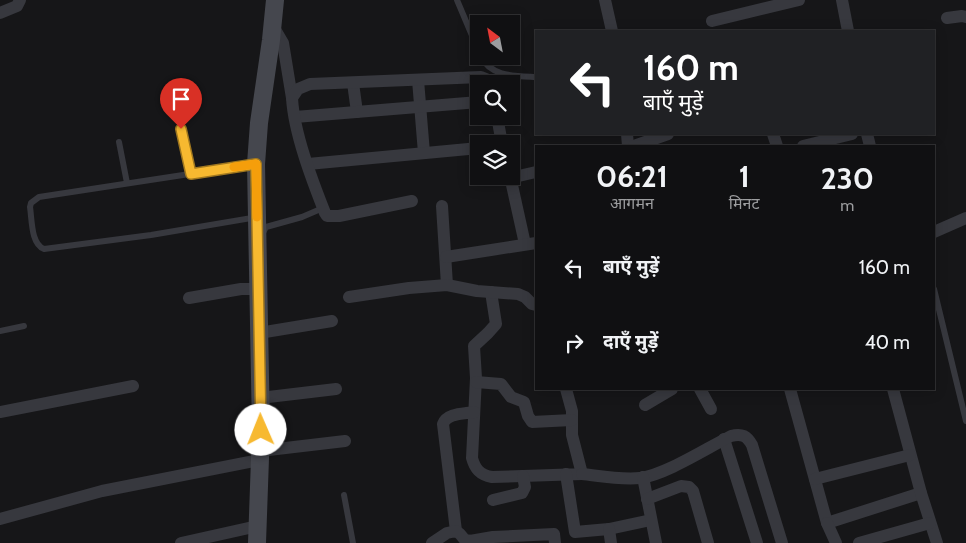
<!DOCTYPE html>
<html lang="hi">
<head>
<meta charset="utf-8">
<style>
  body { margin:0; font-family:Cabin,"Noto Sans Devanagari",sans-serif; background:#1e1e20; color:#f1f3f6; height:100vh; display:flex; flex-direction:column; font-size:19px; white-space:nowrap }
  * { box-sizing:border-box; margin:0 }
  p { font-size:16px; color:#9c9d9f }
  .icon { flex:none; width:28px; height:28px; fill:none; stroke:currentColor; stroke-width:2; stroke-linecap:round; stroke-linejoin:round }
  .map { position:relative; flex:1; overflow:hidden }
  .drawer { position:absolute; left:535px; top:145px; width:400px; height:245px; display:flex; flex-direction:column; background:#101012; border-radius:0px; box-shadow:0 2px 12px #0003,0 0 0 1px #303032 }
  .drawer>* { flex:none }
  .guide { position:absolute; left:535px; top:30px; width:400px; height:105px; border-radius:0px; box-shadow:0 2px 12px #0003,0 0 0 1px #303032; background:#202124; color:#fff; overflow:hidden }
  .needle { width:32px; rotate:328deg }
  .fabs { position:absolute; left:470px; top:15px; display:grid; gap:10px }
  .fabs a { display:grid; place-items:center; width:50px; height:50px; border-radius:0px; background:#101012; box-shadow:0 2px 12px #0003,0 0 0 1px #303032; font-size:25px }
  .pin { position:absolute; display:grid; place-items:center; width:42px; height:42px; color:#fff; margin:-51px -21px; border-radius:50% 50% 50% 0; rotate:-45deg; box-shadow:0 0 5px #0007 }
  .pin .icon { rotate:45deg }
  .me { position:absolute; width:55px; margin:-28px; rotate:359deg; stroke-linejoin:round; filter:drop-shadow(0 0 4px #0008) }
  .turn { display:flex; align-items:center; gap:18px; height:105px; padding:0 25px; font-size:22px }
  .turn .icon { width:65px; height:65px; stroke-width:2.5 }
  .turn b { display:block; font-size:35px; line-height:42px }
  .eta { display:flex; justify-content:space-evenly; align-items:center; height:85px; text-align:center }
  .eta b { font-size:30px; font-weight:800; line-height:35px }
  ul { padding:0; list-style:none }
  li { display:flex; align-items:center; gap:15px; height:75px; padding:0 25px }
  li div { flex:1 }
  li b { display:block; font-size:19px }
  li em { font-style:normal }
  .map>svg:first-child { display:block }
</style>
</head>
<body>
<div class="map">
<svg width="966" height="543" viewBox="0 0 966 543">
  <rect width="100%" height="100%" fill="#161618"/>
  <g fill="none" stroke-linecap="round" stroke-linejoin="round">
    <g stroke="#37383e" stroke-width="6">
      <polyline points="457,0 479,52"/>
      <path d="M481 56C490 77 516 76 536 77"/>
      <polyline points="181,129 191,173"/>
      <polyline points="119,142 127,183"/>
      <path d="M255 164 39 197 31 203 30 207C32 220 31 244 44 249L151 235 257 217"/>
      <polyline points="262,235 266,227 302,217 323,208"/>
      <polyline points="934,289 966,421"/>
      <polyline points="0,331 24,326"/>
      <polyline points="344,495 353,543"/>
    </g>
    <g stroke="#37383e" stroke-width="12">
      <polyline points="605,0 612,31"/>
      <polyline points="842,0 848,31"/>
      <polyline points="0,13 17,6 20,0"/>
      <polyline points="947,18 962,16 966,17"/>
      <polyline points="712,21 799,0"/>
      <polyline points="273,26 283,43 292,98"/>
      <polyline points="418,80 424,153"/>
      <polyline points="353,83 357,112"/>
      <polyline points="497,116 502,144"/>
      <polyline points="295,117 479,102"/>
      <polyline points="627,134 628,146"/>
      <polyline points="773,134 777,146"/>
      <polyline points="867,134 870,146"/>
      <polyline points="634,146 668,134"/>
      <polyline points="803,146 852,134"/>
      <polyline points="308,164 479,148"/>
      <polyline points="510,176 525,244"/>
      <polyline points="510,178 536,172"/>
      <path d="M412 201 339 216H327L325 213C312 180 294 133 292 98L298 89 310 84 481 77 486 79 489 84"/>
      <polyline points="442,206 447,285"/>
      <polyline points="934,232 966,218"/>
      <polyline points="446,257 536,243"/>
      <path d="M491 292 496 324 488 333 474 346 476 378 472 458C475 469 480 475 492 477L582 474 572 435V411L566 389"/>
      <polyline points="349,297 409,288 447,285 477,291 518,294 525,297 532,304 536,305"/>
      <polyline points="189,298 241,289 258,289"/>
      <polyline points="259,333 332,321"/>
      <polyline points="476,382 501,384 511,397 524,402 528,416 532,422 572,420"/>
      <polyline points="700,389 711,409"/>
      <polyline points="790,389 827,523 921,493"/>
      <polyline points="893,389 921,493 937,543"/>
      <polyline points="260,398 336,389"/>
      <polyline points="645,405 672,389"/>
      <polyline points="0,412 133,386"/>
      <polyline points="724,439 757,543"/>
      <polyline points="260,451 345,441"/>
      <polyline points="566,474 575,532 609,529 651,520"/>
      <path d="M582 474C600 476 621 480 640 478 665 475 707 448 731 436 742 433 747 436 752 445L782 543"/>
      <polyline points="643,477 656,543"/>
      <polyline points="815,479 910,455"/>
      <polyline points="647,499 681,486 689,487 693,491 708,543"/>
      <polyline points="493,500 522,493 525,487 523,476"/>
      <polyline points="0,519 102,491 259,460"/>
      <polyline points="827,523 836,543"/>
      <polyline points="609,529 611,543"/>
      <path d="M456 531 443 424C447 413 464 414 474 412"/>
      <polyline points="181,543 258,526"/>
      <polyline points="432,543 447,533 456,531 460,534 465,540 470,541 493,537 554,534 555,543"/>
      <polyline points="859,543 930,523"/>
    </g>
    <polyline stroke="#45474e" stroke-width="18" points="257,543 261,430 256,164 259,123 271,40 275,0"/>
  </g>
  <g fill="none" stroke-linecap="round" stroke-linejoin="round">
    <g stroke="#a1781f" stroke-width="12">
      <polyline id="route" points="181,129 191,174 256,164 261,430"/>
    </g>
    <use href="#route" stroke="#f7b930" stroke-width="9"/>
    <polyline stroke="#f59e0b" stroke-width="9" points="234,167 256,164 257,217"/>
  </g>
</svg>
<div class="fabs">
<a><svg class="needle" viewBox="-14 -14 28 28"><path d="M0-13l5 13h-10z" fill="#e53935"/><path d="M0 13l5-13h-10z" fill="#9c9d9f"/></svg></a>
<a><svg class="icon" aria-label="search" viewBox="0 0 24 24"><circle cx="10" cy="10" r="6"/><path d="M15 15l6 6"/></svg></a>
<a><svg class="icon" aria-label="layers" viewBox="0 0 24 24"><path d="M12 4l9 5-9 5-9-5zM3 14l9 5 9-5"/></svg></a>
</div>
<div class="pin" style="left:181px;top:129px;background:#d93025"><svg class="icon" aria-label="arrive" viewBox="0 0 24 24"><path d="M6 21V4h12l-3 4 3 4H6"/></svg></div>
<svg class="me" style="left:261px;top:430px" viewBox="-20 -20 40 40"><circle r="19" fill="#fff"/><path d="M0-13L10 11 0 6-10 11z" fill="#f7b930"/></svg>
<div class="guide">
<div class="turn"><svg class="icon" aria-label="left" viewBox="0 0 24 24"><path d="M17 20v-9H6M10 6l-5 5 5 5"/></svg><div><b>160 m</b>बाएँ मुड़ें</div></div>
</div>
<section class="drawer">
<div class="eta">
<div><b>06:21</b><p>आगमन</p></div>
<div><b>1</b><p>मिनट</p></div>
<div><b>230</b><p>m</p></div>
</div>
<ul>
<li><svg class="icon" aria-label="left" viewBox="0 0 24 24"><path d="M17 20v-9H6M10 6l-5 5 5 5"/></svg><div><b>बाएँ मुड़ें</b></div><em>160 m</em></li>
<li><svg class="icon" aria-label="right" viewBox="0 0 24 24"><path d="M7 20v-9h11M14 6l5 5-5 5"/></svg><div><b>दाएँ मुड़ें</b></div><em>40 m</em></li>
</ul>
</section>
</div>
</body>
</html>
